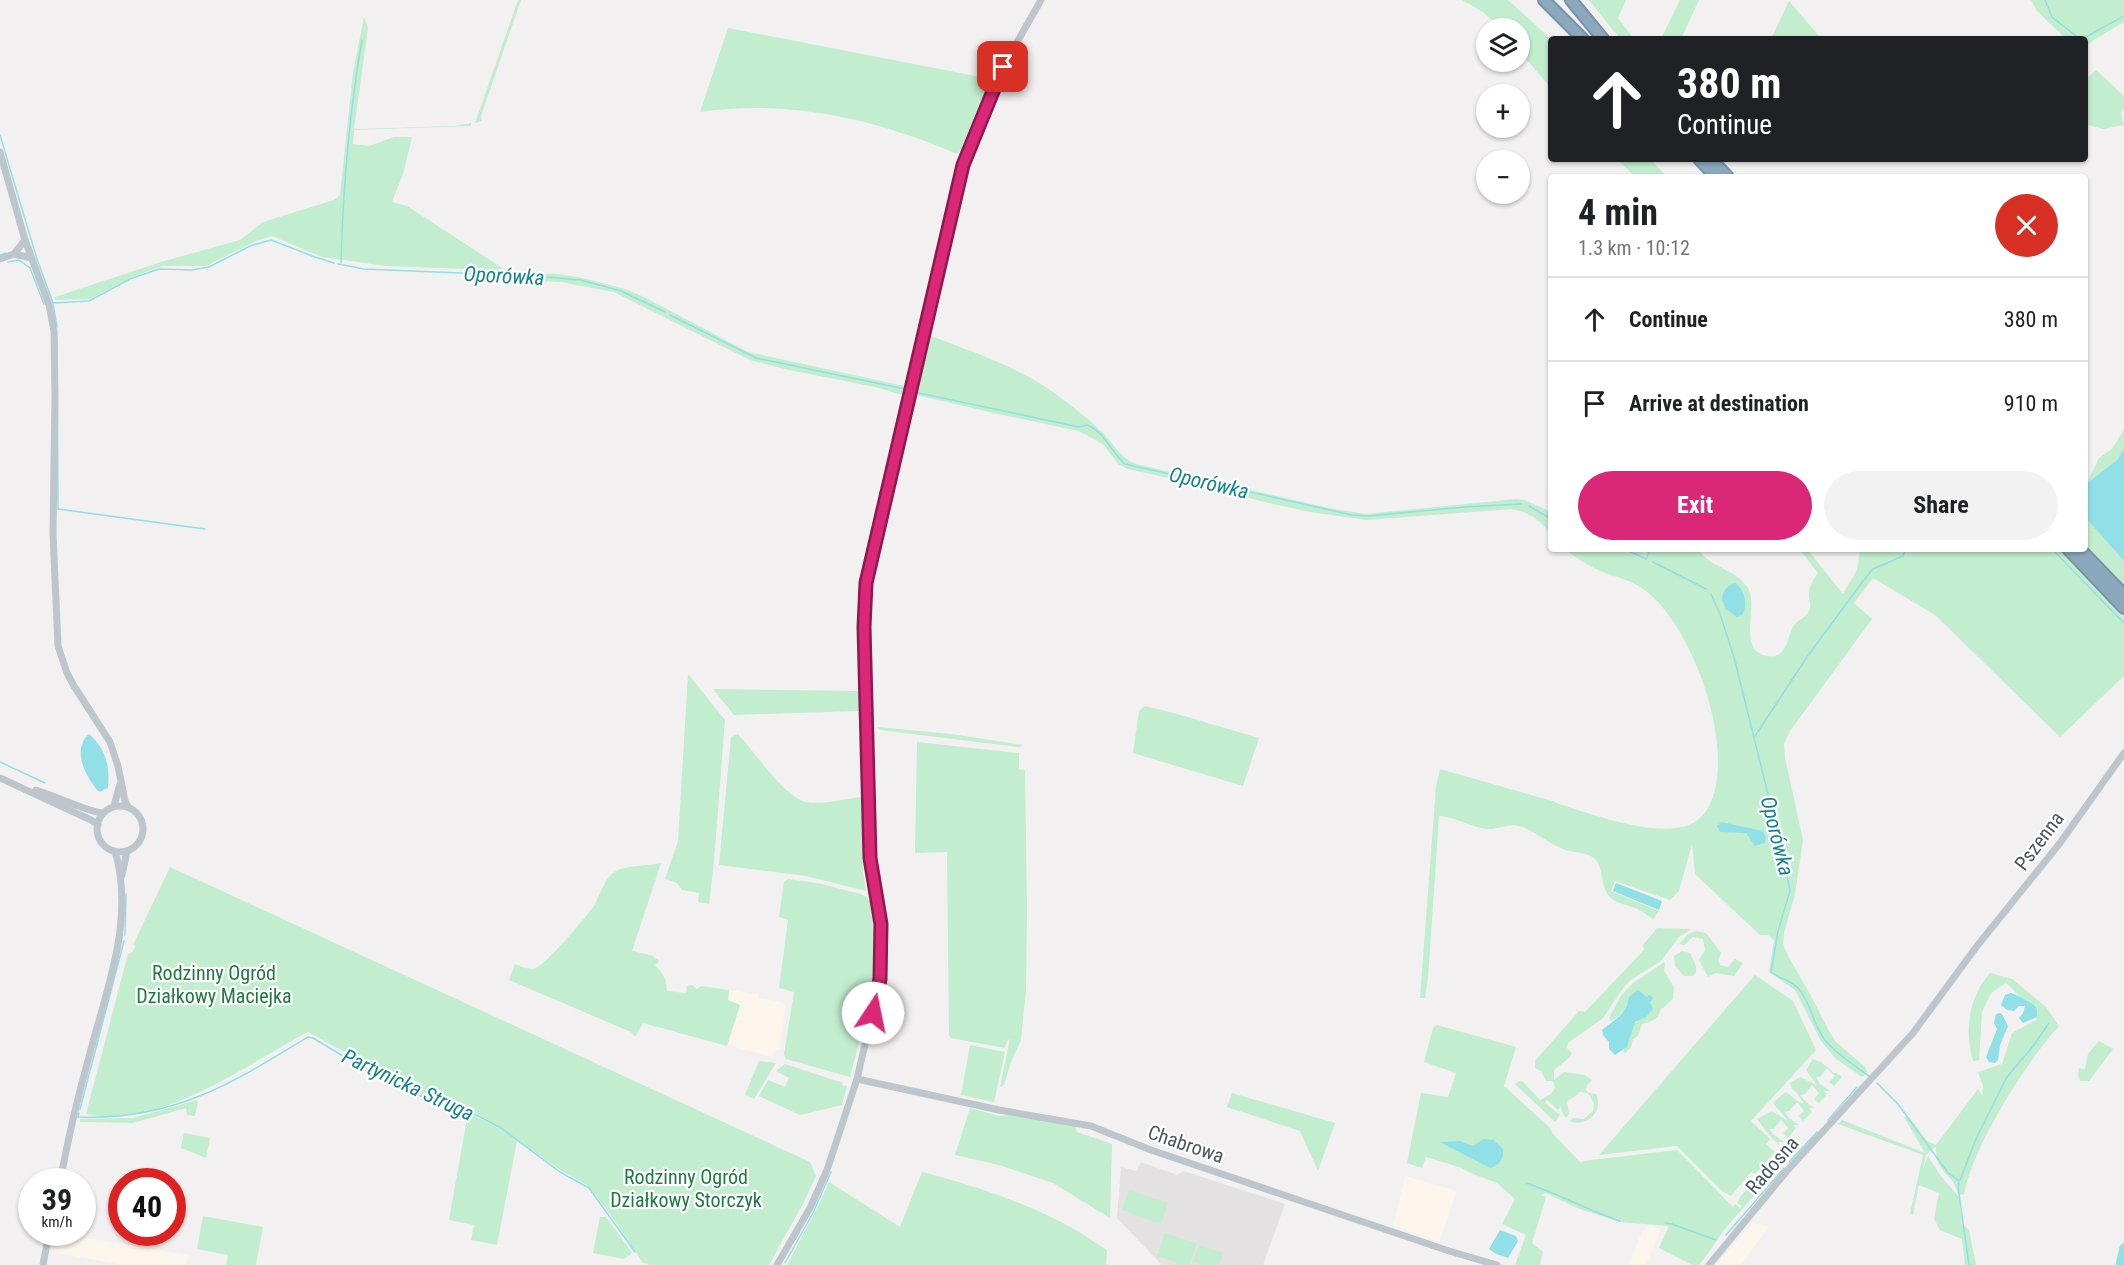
<!DOCTYPE html>
<html lang="en">
<head>
<meta charset="utf-8">
<style>
  body { margin:0; font-family:"Roboto Condensed",sans-serif; background:#f2f2f2; color:#202124; height:100vh; display:flex; flex-direction:column; font-size:22px; white-space:nowrap }
  * { box-sizing:border-box; margin:0 }
  p { font-size:20px; color:#757577 }
  .icon { flex:none; width:33px; height:33px; fill:none; stroke:currentColor; stroke-width:2; stroke-linecap:round; stroke-linejoin:round }
  .map { position:relative; flex:1; overflow:hidden }
  .details { position:absolute; left:1548px; top:174px; width:540px; height:378px; display:flex; flex-direction:column; background:#fff; border-radius:6px; box-shadow:0 2px 4px #0004 }
  .details>* { flex:none }
  .guide { position:absolute; left:1548px; top:36px; width:540px; height:126px; border-radius:6px; box-shadow:0 2px 4px #0004; background:#202124; color:#fff; overflow:hidden }
  .fabs { position:absolute; left:1476px; top:18px; display:grid; gap:12px }
  .fabs a { display:grid; place-items:center; width:54px; height:54px; border-radius:50%; background:#fff; box-shadow:0 2px 4px #0004; font-size:30px }
  .speed { position:absolute; left:18px; top:1168px; display:flex; gap:12px; font-size:30px; font-weight:700; text-align:center }
  .speed>* { display:grid; place-content:center; width:78px; height:78px; border-radius:50%; background:#fff; box-shadow:0 2px 4px #0004; line-height:1 }
  .speed small { font-size:15px; font-weight:400 }
  .speed .limit { border:9px solid #d22; background:#fff; color:#111 }
  .pin { position:absolute; display:grid; place-items:center; width:51px; height:51px; color:#fff; margin:-26px; border-radius:12px; box-shadow:0 3px 9px #0006 }
  .me { position:absolute; width:66px; margin:-33px; rotate:11deg; stroke-linejoin:round; filter:drop-shadow(0 0 4px #0008) }
  .turn { display:flex; align-items:center; gap:21px; height:126px; padding:0 30px; font-size:27px }
  .turn .icon { width:78px; height:78px; stroke-width:2.5 }
  .turn b { display:block; font-size:42px; line-height:51px }
  .round { display:grid; place-items:center; flex:none; width:63px; height:63px; border-radius:32px; background:#f2f2f2 }
  .headline { display:flex; align-items:center; justify-content:space-between; height:102px; padding:0 30px }
  h1 { font-size:36px; font-weight:700; line-height:45px }
  .button { display:flex; gap:12px; margin-top:auto; padding:12px 30px }
  .button a { flex:1; height:69px; border-radius:36px; background:#db2777; color:#fff; font-size:24px; font-weight:700; line-height:69px; text-align:center }
  .button a+a { background:#f2f2f2; color:#202124 }
  ul { padding:0; list-style:none }
  li { display:flex; align-items:center; gap:18px; height:84px; padding:0 30px; border-top:2px solid #e0e0e0 }
  li div { flex:1 }
  li b { display:block; font-size:22px }
  li em { font-style:normal }
  .map>svg:first-child { display:block }
</style>
</head>
<body>
<div class="map">
<svg width="2124" height="1265" viewBox="0 0 2124 1265">
  <rect width="100%" height="100%" fill="#f2f0f1"/>
  <g fill="#fbf5eb">
    <polygon points="729,990 759,994 759,998 781,1002 785,1005 780,1050 777,1049 772,1057 727,1045 740,1006 728,1000"/>
    <polygon points="1405,1176 1457,1191 1439,1242 1393,1226"/>
    <polygon points="1753,1222 1767,1226 1768,1228 1741,1265 1716,1265"/>
    <polygon points="1650,1225 1661,1229 1646,1265 1628,1265 1642,1232"/>
    <polygon points="57,1233 188,1255 186,1265 122,1265 53,1252"/>
  </g>
  <polygon fill="#e3e1e2" points="1141,1162 1177,1175 1184,1171 1285,1204 1263,1265 1162,1265 1117,1218 1121,1167 1136,1171"/>
  <g fill="#c2edce">
    <polygon points="518,0 521,0 481,116 482,121 475,123"/>
    <polygon points="1462,0 1508,0 1551,39 1551,88 1520,52 1520,28 1500,28 1483,12"/>
    <polygon points="1589,0 1626,0 1618,18 1634,39 1620,39"/>
    <polygon points="1680,0 1699,0 1681,39 1661,39"/>
    <polygon points="2031,0 2124,0 2124,22 2092,41 2085,48 2085,39 2066,39 2037,11"/>
    <polygon points="1789,1 1819,36 1817,39 1771,39"/>
    <polygon points="364,17 368,28 354,129 454,126 471,123 471,126 354,130 353,144 369,146 394,137 412,137 403,174 392,202 407,206 510,273 558,274 583,278 625,289 646,298 748,352 904,386 903,395 875,387 789,370 750,360 614,292 561,282 493,279 494,270 386,266 322,257 272,236 256,241 206,266 162,266 130,278 90,299 56,300 55,297 161,262 240,240 263,222 334,200 340,195 353,73"/>
    <path d="M728 28 991 79 962 149 957 154C876 119 788 99 700 112Z"/>
    <polygon points="2096,70 2124,96 2124,108 2121,113 2124,125 2103,129 2085,124 2085,80"/>
    <polygon points="1617,159 1650,159 1667,177 1635,177"/>
    <path d="M931 336C973 352 1016 366 1053 392 1069 404 1085 416 1100 430 1113 442 1119 457 1136 464L1329 508 1366 514 1516 499 1525 500 1551 512V535C1540 520 1530 512 1511 509L1367 520 1310 512 1260 501 1210 487 1128 469 1118 464 1104 445 1079 431 998 414 921 396H915Z"/>
    <polygon points="2124,429 2124,448 2118,459 2085,485 2085,479 2089,479 2099,458 2112,449"/>
    <polygon points="2085,517 2124,561 2124,585 2085,544"/>
    <path d="M1565 549H1635L1645 554 1648 549H1698C1710 568 1736 569 1748 588 1759 606 1736 652 1768 656 1775 657 1780 655 1784 649 1789 642 1789 631 1795 624 1800 619 1806 618 1809 611 1812 605 1808 600 1809 593 1809 586 1814 579 1818 573L1799 549H1807L1843 594 1857 570 1860 549H2059L2124 617V676L2060 737 1935 615 1873 578 1854 603 1872 619 1790 731 1784 744 1785 758 1803 840 1795 894 1784 933 1783 944 1788 956 1811 996 1829 1031 1836 1042 1865 1067 1867 1072 1862 1077 1836 1059 1821 1041 1795 990 1769 972 1774 940 1768 935H1760L1695 874 1692 844 1679 891 1670 900 1615 881 1611 891 1659 911 1653 919C1648 916 1643 912 1638 909 1628 904 1616 905 1609 896 1600 884 1604 867 1594 858 1586 852 1573 853 1563 849 1548 843 1534 830 1519 826 1508 823 1498 830 1487 829 1470 827 1456 817 1439 816L1428 978 1425 998H1420L1436 786 1440 769 1556 802V803C1591 814 1655 838 1689 825 1706 818 1713 801 1716 785 1726 729 1696 645 1659 603 1635 577 1620 581 1592 567 1582 562 1574 556 1565 549Z"/>
    <polygon points="688,674 725,720 714,861 709,904 698,902 699,893 682,890 677,883 665,879 678,841"/>
    <polygon points="713,689 859,691 860,711 734,715"/>
    <polygon points="1145,706 1177,714 1259,738 1243,786 1133,753 1139,711"/>
    <polygon points="877,727 951,734 1023,745 1019,747 880,730"/>
    <path d="M738 734C753 750 785 798 806 802 821 805 845 799 861 797L863 871 866 891 806 876 719 865 731 737Z"/>
    <polygon points="917,742 1019,753 1019,769 1025,770 1027,910 1026,990 1021,1040 1011,1062 1004,1085 1000,1087 1010,1039 1007,1041 1005,1048 951,1038 949,1035 947,852 915,853"/>
    <path d="M661 863 632 951 651 955 659 961 655 965C664 975 666 977 667 991L686 993 687 986 692 985 697 989 701 986 729 990 728 1000 740 1005 727 1046 643 1023 635 1037 631 1032 509 980 515 964C520 966 527 969 533 969 543 969 586 917 594 906 600 896 602 883 612 874 623 864 646 867 661 863Z"/>
    <path d="M170 867 810 1162 816 1176 804 1202 769 1265H651L643 1263 608 1211 587 1185 560 1170 501 1128 484 1118 467 1110 420 1094 308 1032C245 1065 162 1129 86 1114L128 954 133 952 135 946 133 945Z"/>
    <polygon points="788,879 817,883 860,894 867,897 873,909 876,979 850,1077 786,1059 784,1054 794,992 779,988 788,920 779,917 784,882"/>
    <path d="M1657 928 1691 929 1679 937 1661 961 1632 979 1624 987 1603 1018 1568 1043 1567 1048 1572 1053 1569 1058 1554 1070V1080L1564 1072 1585 1075 1592 1080 1587 1085 1586 1090 1589 1093 1596 1094C1604 1111 1587 1128 1570 1121L1573 1118 1584 1119 1593 1111 1594 1103 1588 1093 1580 1092C1566 1105 1566 1095 1569 1114L1566 1118 1563 1114 1559 1102 1560 1107 1558 1110 1547 1100 1545 1103 1560 1115 1555 1122 1515 1084 1519 1081 1523 1082 1540 1100 1551 1094 1555 1088 1553 1081H1546L1541 1071 1535 1068V1061L1579 1011 1585 1012 1644 950 1643 945Z"/>
    <polygon points="1697,931 1707,934 1721,953 1718,960 1720,965 1728,967 1735,959 1743,963 1734,976 1715,973 1708,977 1699,960 1705,950 1703,939 1693,937 1684,945 1679,944 1688,934"/>
    <polygon points="1682,951 1690,953 1696,966 1696,972 1693,976 1684,976 1675,966 1674,956"/>
    <polygon points="1665,962 1664,971 1674,987 1673,999 1663,1008 1661,1008 1658,1017 1649,1022 1642,1024 1638,1036 1633,1039 1631,1047 1625,1053 1623,1051 1629,1042 1633,1025 1641,1018 1647,997 1627,1006 1621,1015 1611,1021 1609,1018 1621,996 1633,983"/>
    <path d="M1990 973 2012 979 2046 1007 2059 1026C2026 1062 1973 1146 1964 1194L1958 1195C1954 1171 1935 1176 1936 1146L1926 1155 1923 1169 1928 1156 1940 1175 1959 1197 1962 1225 1965 1226 1969 1230 1976 1265H1965L1962 1239 1940 1230 1934 1219 1939 1193 1919 1185 1913 1215 1910 1214 1923 1155 1838 1124 1842 1120 1925 1153 1904 1117H1909L1927 1141 1936 1145 1978 1089 1982 1096 1983 1086 1978 1072 2002 1064 2012 1033 2036 1020C2037 1017 2038 1013 2037 1010 2035 1004 2029 1004 2024 1001 2018 996 2013 988 2006 983L1991 993 1982 1012 1979 1060 1973 1061C1964 1030 1969 997 1990 973Z"/>
    <polygon points="1755,975 1793,1001 1816,1050 1751,1121 1770,1139 1766,1144 1775,1152 1755,1174 1751,1172 1731,1196 1722,1191 1677,1146 1599,1155"/>
    <path d="M1437 1025 1516 1047 1504 1086 1549 1127 1553 1134 1581 1163 1583 1161 1677 1150 1733 1207 1735 1204 1740 1208 1742 1206 1737 1203 1740 1197 1768 1165 1776 1160 1782 1164 1723 1231C1715 1243 1709 1253 1699 1265H1692L1659 1248 1669 1226 1620 1222 1577 1208 1546 1193 1541 1195 1546 1197 1532 1243 1543 1252 1540 1265H1515L1526 1235 1502 1224 1515 1199 1497 1183 1470 1173 1462 1168 1426 1157 1422 1168 1407 1163 1421 1093 1448 1097 1456 1073 1424 1062 1433 1028Z"/>
    <polygon points="2099,1041 2113,1049 2089,1081 2080,1081 2078,1075 2079,1068 2085,1069 2088,1054"/>
    <polygon points="970,1045 1005,1052 994,1102 961,1095"/>
    <path d="M1813 1059 1821 1062 1834 1073H1836L1842 1077 1834 1086 1829 1082 1835 1076 1827 1068 1820 1077H1816L1820 1084 1830 1091H1824L1827 1094 1819 1103 1814 1099 1819 1093 1812 1085 1805 1094 1800 1095 1805 1101 1814 1108H1809L1812 1112 1803 1121 1799 1116 1804 1111 1797 1102 1789 1111 1785 1112 1789 1118 1799 1125H1793L1796 1128 1788 1138 1783 1133 1788 1128 1781 1119 1774 1129H1769L1774 1135 1784 1142H1778L1780 1146 1771 1137 1757 1119 1772 1111 1788 1121 1773 1103 1785 1092C1791 1094 1796 1102 1804 1104L1797 1093 1792 1089 1790 1083 1800 1077 1817 1085 1806 1070Z"/>
    <polygon points="759,1061 776,1063 754,1099 745,1095"/>
    <polygon points="785,1064 843,1083 842,1085 847,1086 842,1105 800,1115 759,1096 768,1080 785,1087 789,1078 776,1071"/>
    <polygon points="1232,1093 1335,1123 1318,1171 1300,1131 1227,1107"/>
    <polygon points="197,1100 198,1102 195,1116 187,1115 186,1108 133,1123 80,1122 80,1119 133,1118"/>
    <polygon points="970,1108 999,1116 1009,1115 1075,1126 1077,1132 1112,1144 1110,1218 1053,1183 999,1165 955,1155"/>
    <polygon points="468,1113 501,1129 517,1141 497,1245 471,1240 474,1225 449,1220"/>
    <polygon points="184,1133 210,1138 206,1158 181,1148"/>
    <path d="M922 1172C969 1184 1015 1199 1059 1221 1076 1229 1091 1240 1107 1250L1106 1265H787L822 1198 829 1182 900 1227Z"/>
    <polygon points="1129,1190 1168,1203 1161,1224 1122,1210"/>
    <polygon points="203,1216 263,1227 256,1265 226,1265 228,1255 197,1249"/>
    <polygon points="600,1217 606,1217 632,1253 624,1259 593,1253"/>
    <polygon points="1165,1233 1197,1244 1189,1265 1178,1265 1176,1262 1157,1256"/>
    <polygon points="1199,1245 1223,1253 1219,1265 1202,1265 1193,1262"/>
  </g>
  <g fill="#91dfe7">
    <polygon points="2124,448 2124,561 2085,517 2085,485 2118,459"/>
    <path d="M1735 583C1745 589 1748 606 1742 615L1737 617 1726 609 1722 600C1722 592 1727 585 1735 583Z"/>
    <path d="M89 734C106 749 110 766 108 788L99 792C86 778 71 749 89 734Z"/>
    <polygon points="1721,822 1763,831 1766,837 1765,843 1755,846 1746,833 1720,832 1717,826"/>
    <polygon points="1616,883 1662,901 1659,910 1613,891"/>
    <polygon points="1638,990 1647,997 1650,995 1653,998 1650,1002 1653,1009 1646,1017 1635,1022 1627,1047 1615,1055 1609,1049 1609,1042 1603,1035 1602,1030 1621,1015 1627,1006 1629,997"/>
    <path d="M2011 993C2015 994 2032 1003 2035 1006 2038 1010 2037 1012 2037 1017L2023 1023 2019 1018 2023 1013 2025 1006H2019L2014 1011 2007 1010 2001 1005 2005 995Z"/>
    <polygon points="1999,1013 2002,1014 2008,1026 2000,1045 1998,1060 1995,1063 1989,1062 1986,1057 1997,1029 1994,1023 1996,1014"/>
    <path d="M1484 1139 1494 1140 1503 1149C1504 1159 1499 1166 1490 1168L1440 1142 1460 1141 1473 1146Z"/>
    <polygon points="1500,1230 1516,1236 1518,1241 1508,1258 1496,1254 1489,1249"/>
  </g>
  <g fill="none" stroke-linecap="round" stroke-linejoin="round">
    <g stroke="#91dfe7" stroke-width="1.5">
      <polyline points="2045,0 2052,17 2080,39"/>
      <polyline points="2082,39 2124,16"/>
      <polyline points="0,135 37,259 53,303 57,327"/>
      <polyline points="0,255 6,253"/>
      <polyline points="8,262 19,260 30,268 44,304"/>
      <path d="M341 263C343 188 349 114 362 40"/>
      <polyline points="338,264 364,269 533,276 581,280 621,291 665,312"/>
      <polyline points="54,303 89,301 130,279 159,269 192,270 209,267 250,246 271,240 315,257 334,263"/>
      <polyline points="670,315 756,358 905,389"/>
      <polyline points="57,337 58,509 205,529"/>
      <path d="M914 392 1079 427 1087 425C1105 432 1111 452 1125 464L1352 515 1368 516 1464 507 1521 504"/>
      <polyline points="1529,506 1551,519"/>
      <polyline points="1625,549 1646,559 1651,549"/>
      <polyline points="2052,549 2124,623"/>
      <polyline points="1653,562 1706,589"/>
      <path d="M1711 594 1720 614 1735 661 1784 859 1790 891 1778 931 1771 972C1780 979 1791 980 1799 989 1811 1003 1813 1025 1825 1040 1836 1054 1854 1065 1869 1076"/>
      <polyline points="1755,736 1807,657 1863,581 1873,569 1903,556 1906,549"/>
      <polyline points="0,762 45,783"/>
      <polyline points="125,935 126,894"/>
      <polyline points="1877,1083 1898,1104 1948,1173 1959,1181 1958,1187 1969,1265"/>
      <polyline points="80,1109 124,941"/>
      <path d="M79 1113 78 1117C172 1121 231 1084 308 1037L313 1038 368 1071 429 1100 478 1116 501 1128 560 1172 589 1188 635 1252"/>
      <polyline points="1828,1120 1857,1087"/>
      <polyline points="1789,1162 1817,1132"/>
      <polyline points="1960,1180 1976,1139 2007,1077 2034,1045 2049,1023"/>
      <path d="M1526 1183C1559 1194 1587 1210 1620 1221"/>
      <polyline points="1665,1223 1672,1224 1716,1240"/>
      <polyline points="1726,1235 1784,1168"/>
      <polyline points="785,1263 813,1213 831,1172"/>
    </g>
    <polyline stroke="#91dfe7" stroke-width="9" points="2120,1265 2124,1248"/>
    <g stroke="#7693a8" stroke-width="14">
      <g id="motorway">
        <polyline points="1544,0 1583,39"/>
        <polyline points="1571,0 1603,39"/>
        <polyline points="1699,159 1716,177"/>
        <polyline points="1711,159 1728,177"/>
        <polyline points="2068,549 2124,608"/>
        <polyline points="2080,549 2124,595"/>
      </g>
    </g>
    <g stroke="#bdc6cc" stroke-width="7">
      <polyline points="0,152 25,240 49,305 54,331 55,397 53,533 58,646 67,673 74,686 110,742 118,766 125,801 128,807"/>
      <polyline points="14,254 25,240"/>
      <polyline points="0,259 14,254 31,258"/>
      <polyline points="0,778 91,820 98,825"/>
      <path d="M36 790C54 795 87 812 103 813"/>
      <polyline points="114,806 120,784"/>
      <circle cx="120" cy="829" r="23"/>
      <polyline points="122,875 127,851"/>
      <polyline points="857,1079 999,1110 1091,1126 1151,1150 1449,1251 1497,1265"/>
      <path d="M60 1182C68 1138 78 1096 90 1053 107 988 135 919 115 851"/>
      <polyline points="43,1265 49,1233"/>
      <polyline points="777,1265 810,1208 827,1170 857,1079 880,979 880,913 870,858 866,728 864,594 871,556 966,155 1003,67 1041,0"/>
      <polyline points="1709,1265 1786,1172 1913,1033 1977,946 2060,843 2124,753"/>
    </g>
    <use href="#motorway" stroke="#8ba8bc" stroke-width="10"/>
  </g>
  <g fill="none" stroke-linecap="round" stroke-linejoin="round">
    <g stroke="#8e194d" stroke-width="15">
      <polyline id="route" points="873,1013 880,979 881,924 870,858 864,627 866,583 963,165 1003,67"/>
    </g>
    <use href="#route" stroke="#db2777" stroke-width="10"/>
  </g>
  <g text-anchor="middle" dominant-baseline="central" stroke-width="4.5" stroke-linejoin="round" paint-order="stroke">
    <g font-size="20" fill="#49565d" stroke="#fff">
      <text transform="translate(2039 841) rotate(-53)">Pszenna</text>
      <text transform="translate(1186 1144) rotate(19)">Chabrowa</text>
      <text transform="translate(1772 1165) rotate(-49)">Radosna</text>
    </g>
    <g font-size="20" fill="#1d7b41" stroke="#fff">
      <text x="214" y="973">Rodzinny Ogród<tspan x="214" dy="23">Działkowy Maciejka</tspan></text>
      <text x="686" y="1177">Rodzinny Ogród<tspan x="686" dy="23">Działkowy Storczyk</tspan></text>
    </g>
    <g font-size="21" font-style="italic" fill="#14828e" stroke="#fff">
      <text transform="translate(504 276) rotate(3)">Oporówka</text>
      <text transform="translate(1209 483) rotate(13)">Oporówka</text>
      <text transform="translate(1777 836) rotate(76)">Oporówka</text>
      <text transform="translate(408 1085) rotate(25)">Partynicka Struga</text>
    </g>
  </g>
</svg>
<div class="fabs">
<a><svg class="icon" aria-label="layers" viewBox="0 0 24 24"><path d="M12 4l9 5-9 5-9-5zM3 14l9 5 9-5"/></svg></a>
<a>+</a>
<a>−</a>
</div>
<div class="speed"><div>39<small>km/h</small></div><div class="limit">40</div></div>
<div class="pin" style="left:1003px;top:67px;background:#d93025"><svg class="icon" aria-label="arrive" viewBox="0 0 24 24"><path d="M6 21V4h12l-3 4 3 4H6"/></svg></div>
<svg class="me" style="left:873px;top:1013px" viewBox="-20 -20 40 40"><circle r="19" fill="#fff"/><path d="M0-13L10 11 0 6-10 11z" fill="#db2777"/></svg>
<div class="guide">
<div class="turn"><svg class="icon" aria-label="ahead" viewBox="0 0 24 24"><path d="M12 20V5M6 11l6-6 6 6"/></svg><div><b>380 m</b>Continue</div></div>
</div>
<section class="details">
<div class="headline"><div><h1>4 min</h1><p>1.3 km · 10:12</p></div><a class="round" style="background:#d93025;color:#fff"><svg class="icon" aria-label="close" viewBox="0 0 24 24"><path d="M6 6l12 12M18 6L6 18"/></svg></a></div>
<ul>
<li><svg class="icon" aria-label="ahead" viewBox="0 0 24 24"><path d="M12 20V5M6 11l6-6 6 6"/></svg><div><b>Continue</b></div><em>380 m</em></li>
<li><svg class="icon" aria-label="arrive" viewBox="0 0 24 24"><path d="M6 21V4h12l-3 4 3 4H6"/></svg><div><b>Arrive at destination</b></div><em>910 m</em></li>
</ul>
<div class="button"><a>Exit</a><a>Share</a></div>
</section>
</div>
</body>
</html>
